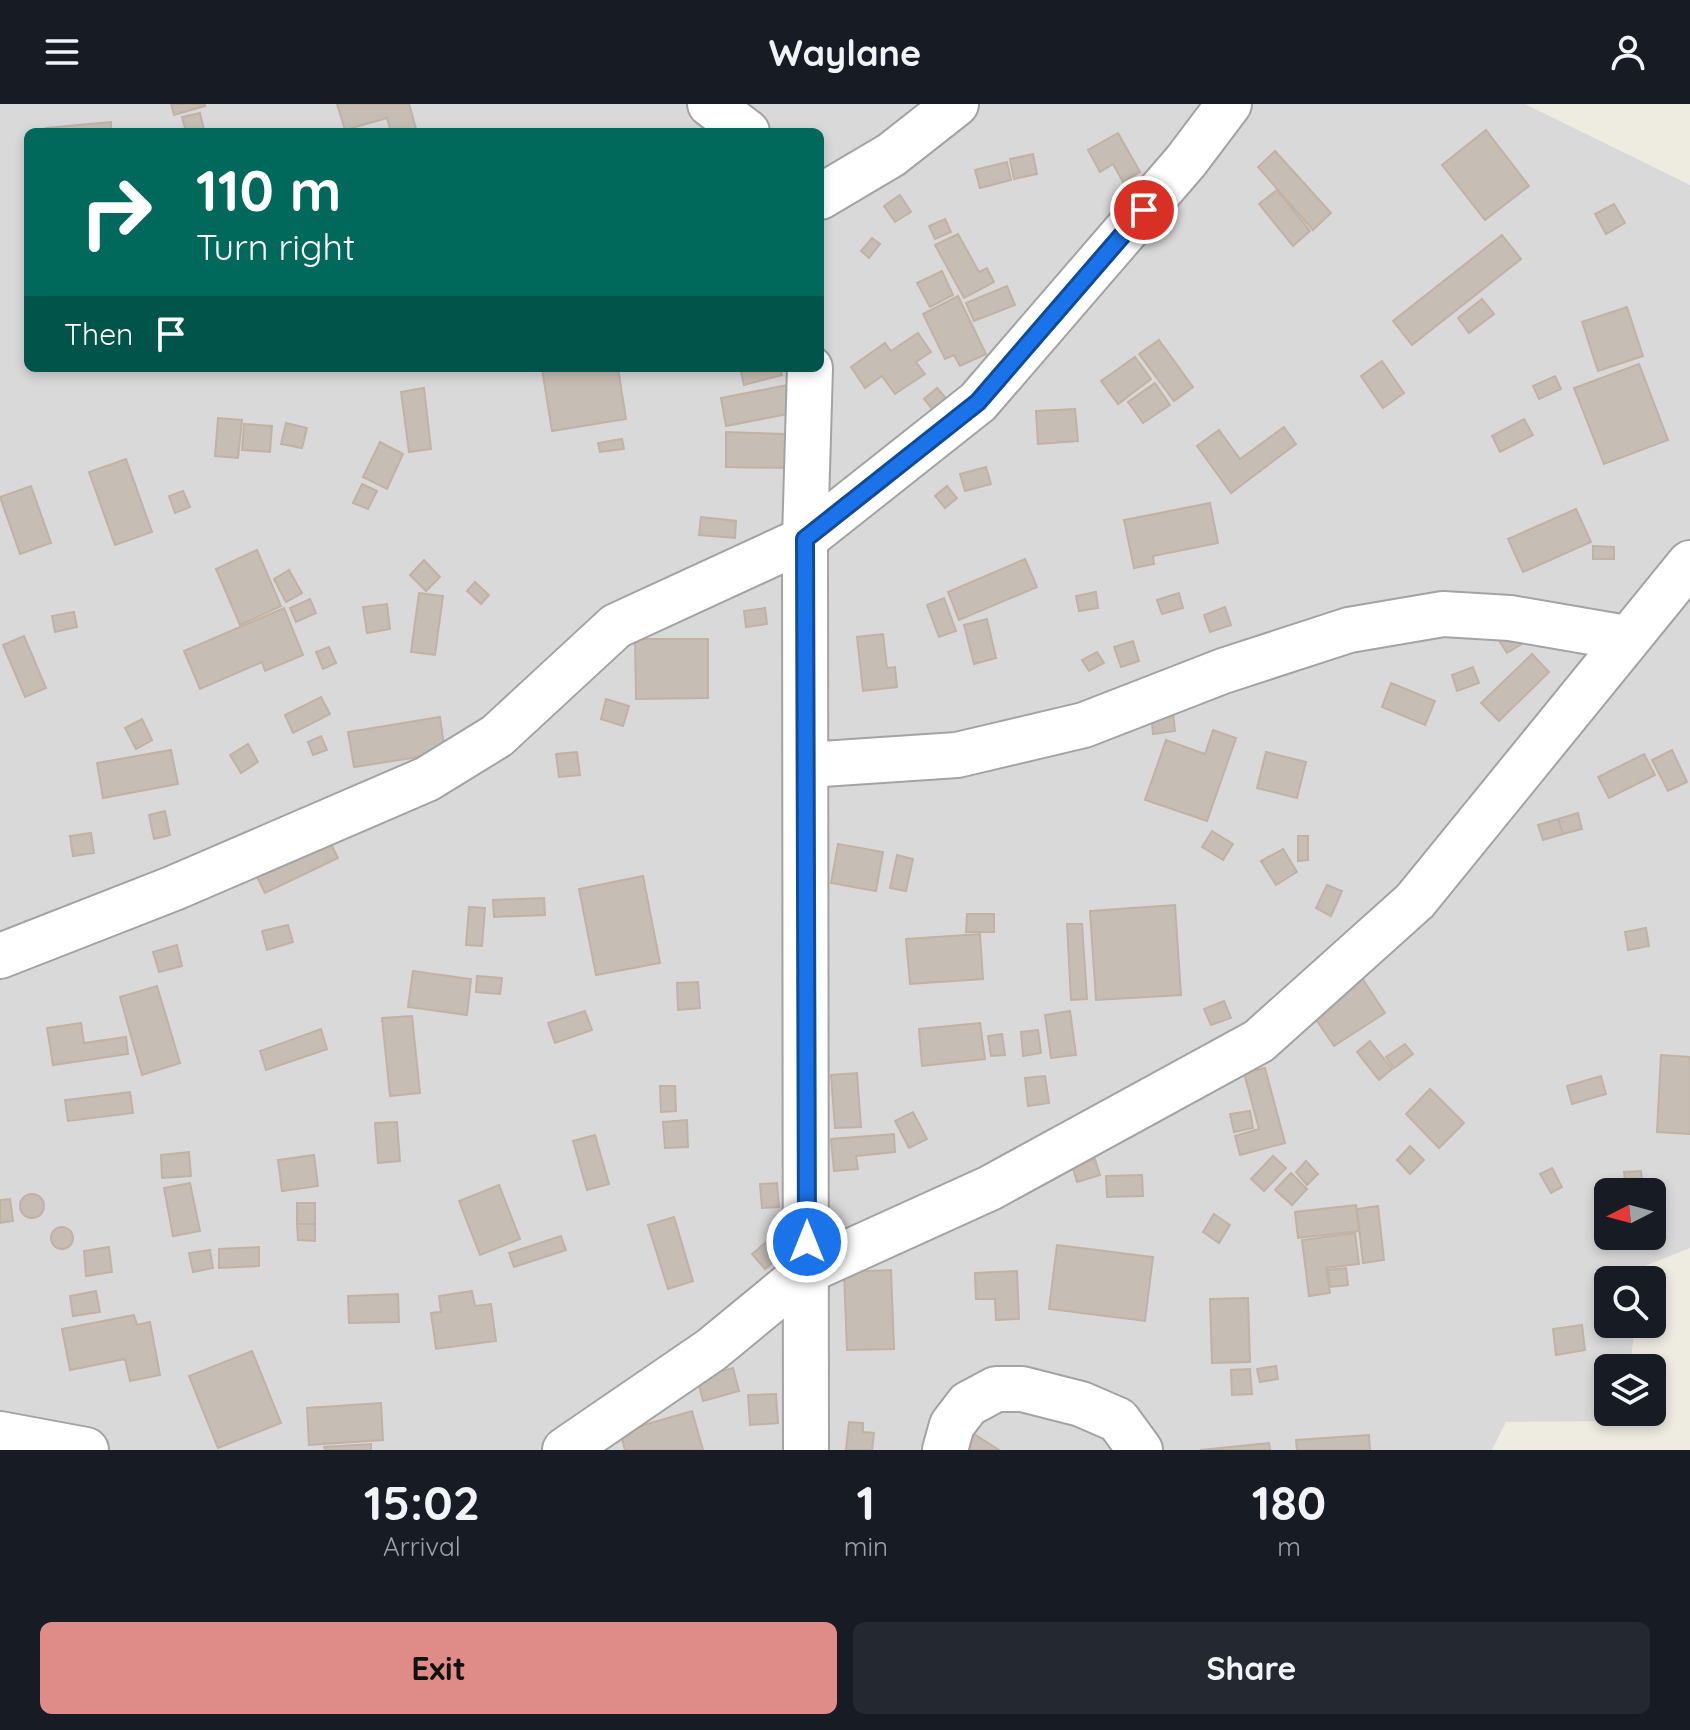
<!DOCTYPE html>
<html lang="en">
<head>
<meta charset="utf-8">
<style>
  body { margin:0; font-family:Quicksand,sans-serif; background:#242831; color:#f1f3f6; height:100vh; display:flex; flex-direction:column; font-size:30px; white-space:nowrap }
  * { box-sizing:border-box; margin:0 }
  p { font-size:26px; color:#9ea1a6 }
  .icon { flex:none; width:44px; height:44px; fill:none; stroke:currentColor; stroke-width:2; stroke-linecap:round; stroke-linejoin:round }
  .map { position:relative; height:1346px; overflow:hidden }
  .side { display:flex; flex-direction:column; background:#171b24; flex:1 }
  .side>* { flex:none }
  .hud { position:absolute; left:24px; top:24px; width:800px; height:244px; border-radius:12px; box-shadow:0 4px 12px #0003; background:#00695c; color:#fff; overflow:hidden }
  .needle { width:52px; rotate:264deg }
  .buttons { position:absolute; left:1594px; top:1074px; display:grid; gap:16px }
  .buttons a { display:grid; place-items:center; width:72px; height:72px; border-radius:12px; background:#171b24; box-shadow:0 4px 12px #0003; font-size:40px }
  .pin { position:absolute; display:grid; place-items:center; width:68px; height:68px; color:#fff; margin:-34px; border:4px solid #fff; border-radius:50%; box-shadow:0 2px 8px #0007 }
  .me { position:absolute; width:88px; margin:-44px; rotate:0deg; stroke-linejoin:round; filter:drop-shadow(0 0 6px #0008) }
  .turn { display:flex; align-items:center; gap:28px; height:168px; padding:0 40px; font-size:36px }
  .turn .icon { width:104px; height:104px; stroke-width:2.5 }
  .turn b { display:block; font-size:56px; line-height:68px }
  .then { display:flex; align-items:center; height:76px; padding:0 40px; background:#0003; gap:16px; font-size:30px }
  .eta { display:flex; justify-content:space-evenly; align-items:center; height:136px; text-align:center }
  .eta b { font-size:48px; font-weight:700; line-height:56px }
  .primary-button { display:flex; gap:16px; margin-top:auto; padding:16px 40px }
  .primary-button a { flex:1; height:92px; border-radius:12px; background:#df8b87; color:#111; font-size:32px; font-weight:700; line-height:92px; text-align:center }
  .primary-button a+a { background:#242831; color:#f1f3f6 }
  header { display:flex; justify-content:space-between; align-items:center; height:104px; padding:0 40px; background:#171b24; font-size:36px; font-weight:700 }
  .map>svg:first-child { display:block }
</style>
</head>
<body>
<header><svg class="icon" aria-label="menu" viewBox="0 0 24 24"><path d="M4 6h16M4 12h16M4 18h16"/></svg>Waylane<svg class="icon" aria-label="person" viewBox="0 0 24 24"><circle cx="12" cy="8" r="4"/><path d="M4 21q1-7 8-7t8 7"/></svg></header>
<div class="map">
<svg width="1690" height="1346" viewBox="0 0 1690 1346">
  <rect width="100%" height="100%" fill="#eeebe1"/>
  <path fill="#dad9d9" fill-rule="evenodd" d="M0 0H1525L1690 81V1144L1642 1163 1640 1176H1608V1220H1635L1630 1264H1608V1308H1625L1623 1317 1506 1318 1492 1346H0ZM28 28H820V264H28ZM1608 1088H1652V1132H1608Z"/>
  <g fill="#c6bdb4" stroke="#c1b2a3" stroke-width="2">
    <polygon points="171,0 205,0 205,2 174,11"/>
    <polygon points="337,0 409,0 417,28 391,28 387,14 345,26"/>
    <polygon points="200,9 204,26 186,28 182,13"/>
    <polygon points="111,18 111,28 46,28 46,24"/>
    <polygon points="1486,26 1529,82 1485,116 1442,61"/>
    <polygon points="1118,29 1140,68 1123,78 1113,60 1100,68 1088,46"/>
    <polygon points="1275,47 1331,109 1313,126 1258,63"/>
    <polygon points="1033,50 1037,70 1014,75 1010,55"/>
    <polygon points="1007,58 1011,76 980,84 975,66"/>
    <polygon points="1277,86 1310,127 1293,142 1259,100"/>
    <polygon points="900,91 911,108 895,118 884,102"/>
    <polygon points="1614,100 1625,119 1606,130 1595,110"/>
    <polygon points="945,115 951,128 935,135 929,122"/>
    <polygon points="958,130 979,168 987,164 994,178 964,194 935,141"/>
    <polygon points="1502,131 1521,155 1412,241 1393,217"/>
    <polygon points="872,134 880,140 869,154 861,147"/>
    <polygon points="942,167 953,191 930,203 917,179"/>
    <polygon points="1007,182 1015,201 974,217 966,199"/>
    <polygon points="958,192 986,250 960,262 954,251 945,255 923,210"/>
    <polygon points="1482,195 1494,210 1469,229 1458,214"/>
    <polygon points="1627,203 1643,252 1598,267 1582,218"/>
    <polygon points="918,229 931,248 916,258 925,270 895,290 882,272 865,284 851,263 885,239 891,247"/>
    <polygon points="1159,236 1193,283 1174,297 1139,250"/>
    <polygon points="1135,253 1151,275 1118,300 1101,277"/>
    <polygon points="1382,257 1404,289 1383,304 1361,272"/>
    <polygon points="1639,260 1668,336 1604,360 1574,284"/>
    <polygon points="618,264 626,315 552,327 542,265"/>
    <polygon points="740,264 780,264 782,271 744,281"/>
    <polygon points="1555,272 1561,285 1539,295 1533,282"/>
    <polygon points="1155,279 1170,301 1143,319 1128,298"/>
    <polygon points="793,280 798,308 726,322 721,294"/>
    <polygon points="424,284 431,345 409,348 401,288"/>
    <polygon points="937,284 951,300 937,311 924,295"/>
    <polygon points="1075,305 1078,337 1038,340 1036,307"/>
    <polygon points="218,314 242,316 238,354 215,352"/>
    <polygon points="1524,315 1533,331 1500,348 1492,332"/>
    <polygon points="286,319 307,324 302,344 281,340"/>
    <polygon points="244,320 272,322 270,348 242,346"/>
    <polygon points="1284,323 1296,340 1231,389 1197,342 1219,326 1240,355"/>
    <polygon points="726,328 785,330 785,364 726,363"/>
    <polygon points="622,335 624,345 600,348 598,339"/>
    <polygon points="380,338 403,350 387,385 363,373"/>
    <polygon points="126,355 152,428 115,441 89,368"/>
    <polygon points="986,363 991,380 965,387 960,370"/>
    <polygon points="362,380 377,387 368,405 353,399"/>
    <polygon points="31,382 51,439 20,450 0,393"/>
    <polygon points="947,382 957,394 945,404 935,392"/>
    <polygon points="183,387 190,403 175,409 169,392"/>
    <polygon points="1210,399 1218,439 1153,452 1154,460 1134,464 1124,416"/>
    <polygon points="1576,405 1591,438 1523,468 1508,435"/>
    <polygon points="701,413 736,417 735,434 699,431"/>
    <polygon points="1593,442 1614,443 1614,455 1593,455"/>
    <polygon points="257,446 281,502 240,521 216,465"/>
    <polygon points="1025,455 1037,483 959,516 948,488"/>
    <polygon points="424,456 440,473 426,487 410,471"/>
    <polygon points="289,466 302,489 286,498 274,475"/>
    <polygon points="475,478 489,491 481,500 467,487"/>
    <polygon points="1096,488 1098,504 1079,507 1076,492"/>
    <polygon points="419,489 443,492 435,551 411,548"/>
    <polygon points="1179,489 1183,504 1162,510 1157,496"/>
    <polygon points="944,494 956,527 939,533 927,501"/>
    <polygon points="310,495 316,509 296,518 290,504"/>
    <polygon points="387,500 390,525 367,529 363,503"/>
    <polygon points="1225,503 1231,521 1210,528 1204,511"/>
    <polygon points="284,504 303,551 265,567 262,558 200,585 184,547"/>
    <polygon points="765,504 767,520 746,523 744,507"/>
    <polygon points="74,508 77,523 55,528 52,512"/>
    <polygon points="987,515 996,554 974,560 964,521"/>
    <polygon points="1512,524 1522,540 1507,549 1497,533"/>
    <polygon points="883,530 887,564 895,563 897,583 863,587 857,533"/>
    <polygon points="24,532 46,584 25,593 3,541"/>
    <polygon points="635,535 708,535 708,594 636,595"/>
    <polygon points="1133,537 1139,557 1121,563 1114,543"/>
    <polygon points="329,543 336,559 323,565 316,548"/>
    <polygon points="1097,548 1104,559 1089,567 1082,556"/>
    <polygon points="1532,550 1549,568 1499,617 1481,599"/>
    <polygon points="1473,563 1479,579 1457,587 1452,571"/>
    <polygon points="1391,579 1435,597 1425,621 1382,603"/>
    <polygon points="321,593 330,610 293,629 285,611"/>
    <polygon points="606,595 629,602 623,622 601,615"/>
    <polygon points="1173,608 1175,627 1153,630 1151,610"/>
    <polygon points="440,613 445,649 354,663 348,628"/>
    <polygon points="142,615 152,636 136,645 125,624"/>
    <polygon points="1213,626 1236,634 1207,717 1145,696 1166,636 1205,650"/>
    <polygon points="321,632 327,646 313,651 308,638"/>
    <polygon points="248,640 258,658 241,669 230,651"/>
    <polygon points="171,646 178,680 103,694 97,659"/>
    <polygon points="1672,646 1687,678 1668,687 1652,656"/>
    <polygon points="577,648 580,671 559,673 556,650"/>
    <polygon points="1266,648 1306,658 1297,694 1257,684"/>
    <polygon points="1644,650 1655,671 1609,694 1598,673"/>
    <polygon points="165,707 170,731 154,735 149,711"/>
    <polygon points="1578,709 1582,725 1563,730 1558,715"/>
    <polygon points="1558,715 1563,730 1543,736 1538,721"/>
    <polygon points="1212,727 1233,740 1223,756 1202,743"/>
    <polygon points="91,729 94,749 73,752 70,732"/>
    <polygon points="1298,732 1308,732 1308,756 1298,757"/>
    <polygon points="330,738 338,754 265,789 257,773"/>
    <polygon points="838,740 883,748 876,787 831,779"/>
    <polygon points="1283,745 1297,768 1276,781 1261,757"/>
    <polygon points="897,751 913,755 906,787 890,784"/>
    <polygon points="643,772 660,859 596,871 579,785"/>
    <polygon points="1327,781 1342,787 1331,812 1316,804"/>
    <polygon points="544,794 545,811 494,813 493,796"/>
    <polygon points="1175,801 1181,891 1096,896 1090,807"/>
    <polygon points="469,803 485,804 482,842 466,841"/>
    <polygon points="967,810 994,810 994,828 966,828"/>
    <polygon points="1067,820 1082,820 1087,895 1071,896"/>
    <polygon points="288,821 293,838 267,846 262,827"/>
    <polygon points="1646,824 1649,842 1628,846 1625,828"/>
    <polygon points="980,830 983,875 910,880 906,835"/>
    <polygon points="177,841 182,862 159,868 153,848"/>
    <polygon points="413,867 471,875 467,911 408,903"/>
    <polygon points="477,872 502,874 500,890 476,888"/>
    <polygon points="1362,874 1385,909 1334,942 1311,908"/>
    <polygon points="698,878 700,904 678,906 677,879"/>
    <polygon points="157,882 180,959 142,971 120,893"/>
    <polygon points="1224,897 1231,914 1211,921 1204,905"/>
    <polygon points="585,907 592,926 555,939 548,919"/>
    <polygon points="1070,907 1076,951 1051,954 1045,911"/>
    <polygon points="412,912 420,989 390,992 382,914"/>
    <polygon points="81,919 84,939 126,933 128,950 53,961 47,924"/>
    <polygon points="980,919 985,955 922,962 919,925"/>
    <polygon points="321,925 327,945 266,966 260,947"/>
    <polygon points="1038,926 1041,949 1023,952 1021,928"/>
    <polygon points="1002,930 1005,951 991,952 988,932"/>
    <polygon points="1370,937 1392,965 1379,976 1357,948"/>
    <polygon points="1405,940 1413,950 1394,964 1386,953"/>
    <polygon points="1661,951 1690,953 1690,1030 1657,1028"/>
    <polygon points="1265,964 1285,1039 1240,1051 1235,1032 1259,1025 1244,969"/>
    <polygon points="857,969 861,1023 835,1024 831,971"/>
    <polygon points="1045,972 1049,999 1028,1002 1025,974"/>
    <polygon points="1601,972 1606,990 1572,1000 1567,982"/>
    <polygon points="660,982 675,982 676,1007 661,1008"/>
    <polygon points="1430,985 1464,1019 1439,1044 1406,1010"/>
    <polygon points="130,988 133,1009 68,1017 65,996"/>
    <polygon points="1250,1007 1253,1024 1234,1028 1230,1010"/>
    <polygon points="913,1008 927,1035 909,1044 895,1017"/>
    <polygon points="687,1016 688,1043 665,1044 663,1018"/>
    <polygon points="397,1018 400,1057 378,1059 375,1019"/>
    <polygon points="894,1030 895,1048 856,1052 858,1065 834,1067 831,1035"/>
    <polygon points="595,1031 609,1080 587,1086 573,1037"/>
    <polygon points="1410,1042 1424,1056 1410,1070 1397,1056"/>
    <polygon points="189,1048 191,1072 162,1074 161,1051"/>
    <polygon points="314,1051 318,1082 282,1087 278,1056"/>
    <polygon points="1273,1052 1286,1064 1264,1087 1251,1075"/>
    <polygon points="1095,1055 1100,1071 1077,1078 1072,1061"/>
    <polygon points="1306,1057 1318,1070 1307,1081 1296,1068"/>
    <polygon points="1552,1064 1562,1083 1551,1089 1540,1070"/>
    <polygon points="1641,1067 1643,1084 1626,1085 1624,1068"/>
    <polygon points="1291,1069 1307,1085 1292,1101 1275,1086"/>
    <polygon points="1142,1071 1143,1092 1107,1093 1106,1072"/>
    <polygon points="190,1079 200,1127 173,1132 164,1084"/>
    <polygon points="777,1079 779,1103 762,1104 760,1080"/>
    <polygon points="499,1081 520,1135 480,1151 459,1097"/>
    <circle cx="32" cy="1102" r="12"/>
    <polygon points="10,1095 13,1117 0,1119 0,1096"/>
    <rect x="297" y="1099" width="18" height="21"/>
    <polygon points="1356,1101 1359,1127 1298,1134 1295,1108"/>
    <polygon points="1378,1102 1384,1156 1363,1159 1357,1105"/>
    <polygon points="1214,1110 1230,1121 1219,1139 1203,1128"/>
    <polygon points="674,1113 693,1177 668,1185 648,1121"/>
    <polygon points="297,1120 315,1120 315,1137 298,1136"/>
    <circle cx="62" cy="1134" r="11"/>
    <polygon points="1355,1129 1359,1160 1326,1164 1330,1189 1309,1192 1302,1136"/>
    <polygon points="561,1132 566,1146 514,1163 509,1149"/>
    <polygon points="771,1134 784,1149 765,1165 752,1150"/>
    <polygon points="1057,1141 1153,1153 1145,1217 1049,1205"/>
    <polygon points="109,1143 112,1168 86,1172 84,1147"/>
    <polygon points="259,1143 259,1162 219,1164 219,1145"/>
    <polygon points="210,1146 213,1164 193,1168 189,1149"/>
    <polygon points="1346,1164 1348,1181 1330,1183 1328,1166"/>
    <polygon points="891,1166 894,1245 847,1246 844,1168"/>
    <polygon points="1017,1167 1019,1215 996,1216 995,1195 976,1195 975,1169"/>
    <polygon points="96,1187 100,1208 73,1212 70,1192"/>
    <polygon points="472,1187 475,1202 491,1200 496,1237 436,1245 431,1209 441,1208 439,1192"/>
    <polygon points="398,1190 399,1218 349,1219 348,1192"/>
    <polygon points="1248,1194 1250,1258 1212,1259 1210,1195"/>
    <polygon points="134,1211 137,1221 150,1218 160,1271 130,1277 125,1255 70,1266 62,1225"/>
    <polygon points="1582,1221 1585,1246 1556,1251 1553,1225"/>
    <polygon points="252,1247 281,1319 218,1344 189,1272"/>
    <polygon points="1276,1262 1278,1275 1260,1278 1257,1265"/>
    <polygon points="733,1264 739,1287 703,1297 697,1274"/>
    <polygon points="1250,1265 1252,1290 1232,1291 1231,1266"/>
    <polygon points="776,1290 778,1319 750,1321 748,1291"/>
    <polygon points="381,1299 383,1336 309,1341 307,1304"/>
    <polygon points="692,1307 703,1346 625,1346 620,1328"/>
    <polygon points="849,1318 863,1319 863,1328 874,1329 872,1346 846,1346"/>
    <polygon points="974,1330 999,1346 964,1346"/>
    <polygon points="1369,1331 1370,1346 1297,1346 1296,1336"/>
    <polygon points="1269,1339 1270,1346 1200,1346"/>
    <polygon points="371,1340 371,1346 325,1346 324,1343"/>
  </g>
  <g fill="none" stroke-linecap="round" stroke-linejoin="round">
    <g stroke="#a3a3a3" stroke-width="48">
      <g id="minor">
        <polyline points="710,0 747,28"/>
        <polyline points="820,93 891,51 956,0"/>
        <polyline points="807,661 957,651 1084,621 1223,567 1349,526 1443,510 1510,514 1626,534"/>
        <polyline points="0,852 174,784 427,675 497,632 616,522 805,435 978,298 1186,57 1229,0"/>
        <polyline points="0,1330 86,1346"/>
        <polyline points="565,1346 711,1246 807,1167 990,1084 1259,937 1415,797 1690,459"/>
        <polyline points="806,1346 805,435 810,264"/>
        <polyline points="945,1346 952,1321 968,1300 996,1285 1022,1285 1081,1300 1118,1316 1140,1346"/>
      </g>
    </g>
    <use href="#minor" stroke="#fff" stroke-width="44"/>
  </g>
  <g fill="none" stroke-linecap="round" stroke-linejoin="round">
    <g stroke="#114b97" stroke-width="20">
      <polyline id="route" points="807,1138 805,435 978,298 1144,106"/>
    </g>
    <use href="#route" stroke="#1a73e8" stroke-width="14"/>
  </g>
</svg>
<div class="buttons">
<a><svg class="needle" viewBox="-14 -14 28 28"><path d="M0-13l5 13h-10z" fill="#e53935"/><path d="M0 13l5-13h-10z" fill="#9ea1a6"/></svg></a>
<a><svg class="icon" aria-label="search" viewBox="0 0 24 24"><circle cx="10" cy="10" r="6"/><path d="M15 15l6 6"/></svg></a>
<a><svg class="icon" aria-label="layers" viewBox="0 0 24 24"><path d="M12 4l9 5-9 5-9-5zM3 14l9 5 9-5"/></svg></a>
</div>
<div class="pin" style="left:1144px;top:106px;background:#d93025"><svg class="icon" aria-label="arrive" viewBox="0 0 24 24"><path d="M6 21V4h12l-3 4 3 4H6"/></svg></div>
<svg class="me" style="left:807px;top:1138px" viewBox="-20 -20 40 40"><circle r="17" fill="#1a73e8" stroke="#fff" stroke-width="3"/><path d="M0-11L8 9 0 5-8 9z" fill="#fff"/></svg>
<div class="hud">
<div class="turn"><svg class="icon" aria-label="right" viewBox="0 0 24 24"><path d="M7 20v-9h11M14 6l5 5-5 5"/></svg><div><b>110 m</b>Turn right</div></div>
<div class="then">Then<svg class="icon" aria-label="arrive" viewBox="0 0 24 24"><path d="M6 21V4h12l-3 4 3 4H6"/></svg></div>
</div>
</div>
<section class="side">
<div class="eta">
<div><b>15:02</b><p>Arrival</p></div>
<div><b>1</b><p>min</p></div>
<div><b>180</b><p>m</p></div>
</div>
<div class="primary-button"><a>Exit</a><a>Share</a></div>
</section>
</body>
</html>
